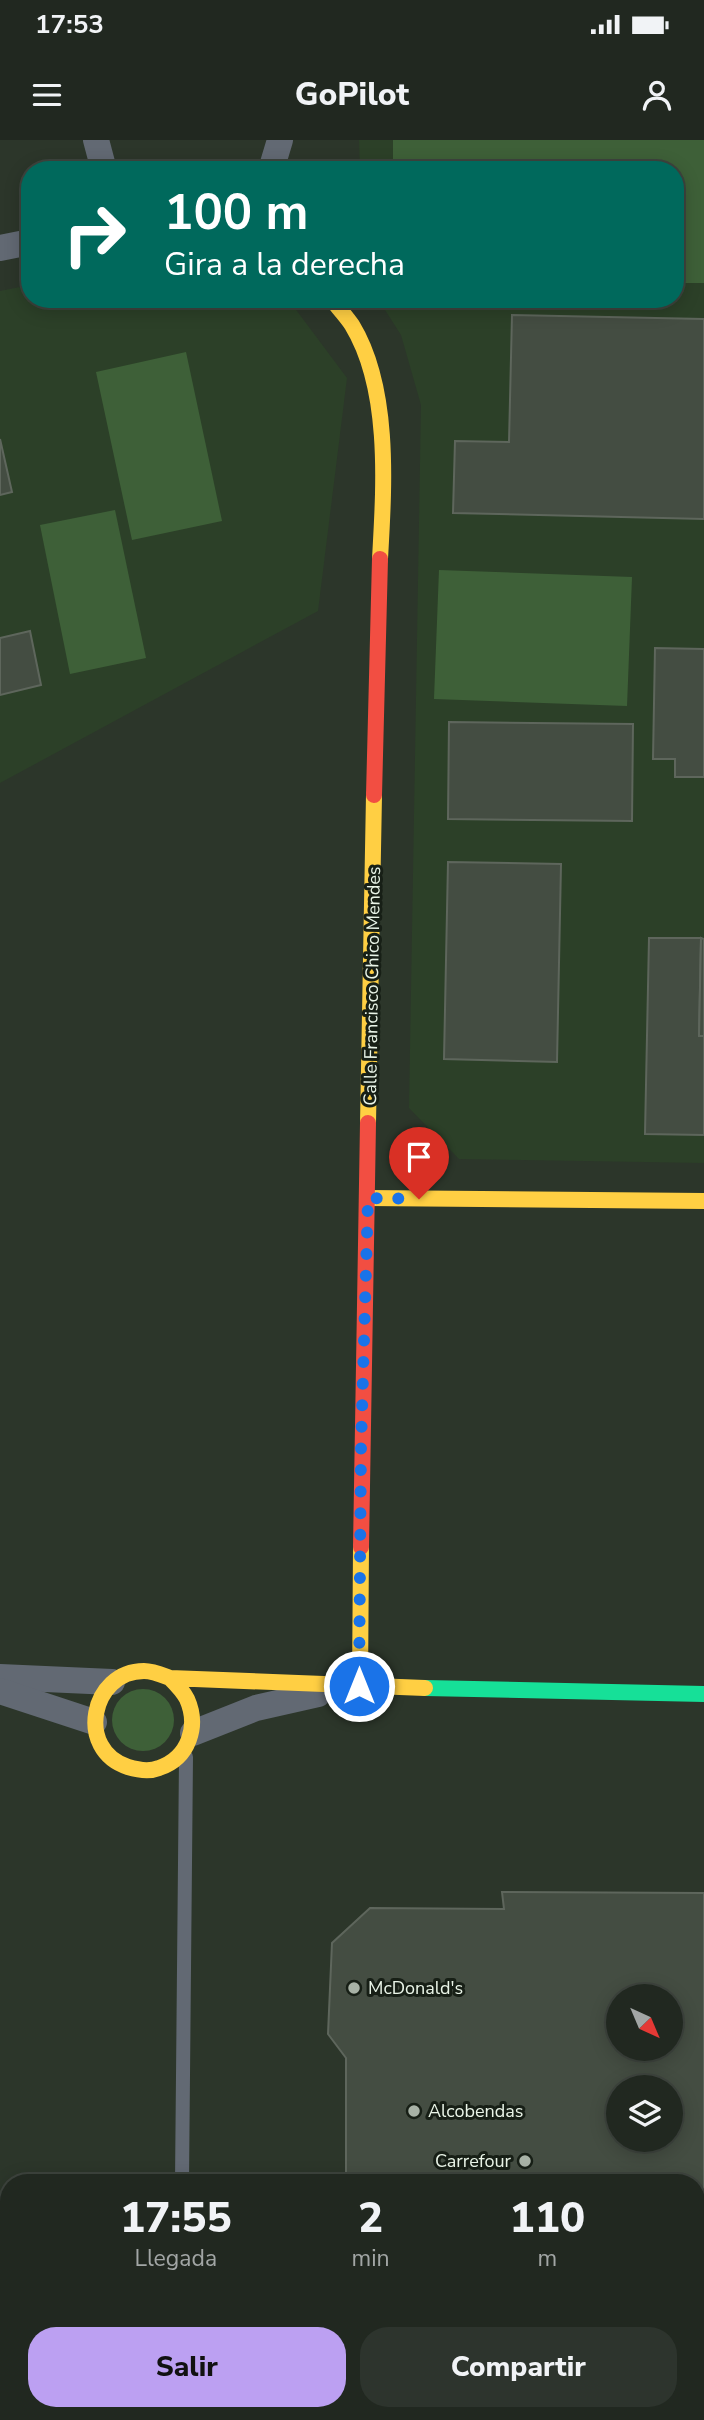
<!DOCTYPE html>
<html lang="es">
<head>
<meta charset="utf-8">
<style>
  body { margin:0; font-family:"Nunito Sans",sans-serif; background:#2d342d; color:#f1f3f6; height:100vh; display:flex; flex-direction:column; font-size:26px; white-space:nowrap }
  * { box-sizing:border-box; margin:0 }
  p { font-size:23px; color:#a2a6a5 }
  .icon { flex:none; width:38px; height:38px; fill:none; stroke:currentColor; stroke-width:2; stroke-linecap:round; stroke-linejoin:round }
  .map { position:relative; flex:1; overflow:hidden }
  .sheet { position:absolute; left:0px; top:2034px; width:705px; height:247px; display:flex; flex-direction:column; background:#212820; border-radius:28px 28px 0 0; box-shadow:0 4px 18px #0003,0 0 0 2px #3e443e }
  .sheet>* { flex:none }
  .hud { position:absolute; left:21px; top:21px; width:663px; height:147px; border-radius:28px; box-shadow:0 4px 18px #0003,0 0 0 2px #3e443e; background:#00695c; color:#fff; overflow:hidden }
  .needle { width:46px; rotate:136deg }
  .tools { position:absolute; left:606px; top:1844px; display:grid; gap:14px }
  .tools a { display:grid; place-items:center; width:77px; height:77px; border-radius:50%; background:#212820; box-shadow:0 4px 18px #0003,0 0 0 2px #3e443e; font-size:35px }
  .pin { position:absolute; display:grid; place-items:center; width:60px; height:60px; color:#fff; margin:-72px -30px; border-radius:50% 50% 50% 0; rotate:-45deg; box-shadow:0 0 7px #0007 }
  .pin .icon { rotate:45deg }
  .me { position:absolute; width:77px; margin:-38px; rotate:0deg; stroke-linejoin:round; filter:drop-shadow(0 0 5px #0008) }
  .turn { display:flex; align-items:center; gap:24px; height:147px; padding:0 28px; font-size:32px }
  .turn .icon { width:91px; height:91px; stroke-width:2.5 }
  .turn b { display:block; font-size:49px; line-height:60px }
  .eta { display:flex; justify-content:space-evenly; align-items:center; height:119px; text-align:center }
  .eta b { font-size:42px; font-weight:800; line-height:49px }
  .action { display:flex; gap:14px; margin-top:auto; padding:14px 28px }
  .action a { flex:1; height:80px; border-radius:28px; background:#bca0f2; color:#111; font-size:28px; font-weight:800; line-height:80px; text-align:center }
  .action a+a { background:#2d342d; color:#f1f3f6 }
  .status { display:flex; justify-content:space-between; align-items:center; height:49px; padding:0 35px; background:#212820; direction:ltr }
  .status svg { height:19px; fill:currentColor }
  header { display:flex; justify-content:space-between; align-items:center; height:91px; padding:0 28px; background:#212820; font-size:32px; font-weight:800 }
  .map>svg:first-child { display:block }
</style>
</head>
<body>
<div class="status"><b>17:53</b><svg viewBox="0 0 49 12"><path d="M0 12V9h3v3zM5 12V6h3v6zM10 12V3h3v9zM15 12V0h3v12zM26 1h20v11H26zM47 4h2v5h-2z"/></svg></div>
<header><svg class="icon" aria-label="menu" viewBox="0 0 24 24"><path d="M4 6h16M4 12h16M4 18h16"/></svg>GoPilot<svg class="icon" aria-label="person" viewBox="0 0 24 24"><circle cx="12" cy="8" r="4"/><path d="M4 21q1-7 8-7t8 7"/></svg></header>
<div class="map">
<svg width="704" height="2280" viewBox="0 0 704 2280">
  <rect width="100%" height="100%" fill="#2c362a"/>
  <g fill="#2c4028">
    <polygon points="359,0 704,0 704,1023 459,1019 409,968 421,265 401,195 378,159 676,159 676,30 360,30"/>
    <polygon points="30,145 30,159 288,159 347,238 318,471 0,643 0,151"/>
  </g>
  <g fill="#3e6038">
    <polygon points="393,0 704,0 704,143 676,143 676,30 393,30"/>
    <polygon points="186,212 222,381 132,400 96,232"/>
    <polygon points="115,370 146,518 70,534 40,385"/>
    <polygon points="439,430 632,437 627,566 434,559"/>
    <circle cx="143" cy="1580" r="31"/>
  </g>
  <g fill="#444d42" stroke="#5e665c" stroke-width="2" fill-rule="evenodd">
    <polygon points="512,175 704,179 704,379 453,373 455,301 509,302"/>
    <polygon points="0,299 12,352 0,355"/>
    <polygon points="30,491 41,545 0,555 0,498"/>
    <polygon points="655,508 704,509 704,637 675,637 675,619 653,619"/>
    <polygon points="449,582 633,584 632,681 448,679"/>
    <polygon points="448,722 561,724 557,922 444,919"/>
    <polygon points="649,798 701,798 699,896 704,896 704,995 645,994"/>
    <polygon points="701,798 704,799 704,896 699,896"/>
    <path d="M502 1752 704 1753V2280H338V2272H696V2042H346V1918L328 1894 332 1803 370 1768 504 1769ZM618 1857H670V1909H618ZM618 1948H670V2000H618Z"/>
  </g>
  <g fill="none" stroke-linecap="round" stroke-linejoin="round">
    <g stroke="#626973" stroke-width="14">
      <polyline points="182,2042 186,1617"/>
      <polyline points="0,2260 9,2260"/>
      <polyline points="285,2272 294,2280"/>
    </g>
    <g stroke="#626973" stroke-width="26">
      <polyline points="96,0 104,30"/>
      <polyline points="271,30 280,0"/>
      <polyline points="0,108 30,102"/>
      <polyline points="0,1537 112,1542"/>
      <polyline points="0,1551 94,1582"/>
      <polyline points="193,1593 256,1568 318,1554"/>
    </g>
    <polyline stroke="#16e098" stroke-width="16" points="425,1548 704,1554"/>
    <g stroke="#ffcf43" stroke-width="16">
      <path d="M332 159C338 168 346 176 352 185 391 249 384 347 380 419"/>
      <polyline points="368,983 374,655"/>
      <polyline points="367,1058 704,1061"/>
      <path d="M170 1538C176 1544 183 1551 187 1559 199 1586 189 1618 159 1628 149 1632 138 1630 128 1627 75 1610 91 1531 144 1531 153 1531 162 1535 170 1538L425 1548"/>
      <polyline points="360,1546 361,1407"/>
    </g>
    <g stroke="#f24e42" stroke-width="16">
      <polyline points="374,655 380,419"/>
      <polyline points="361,1407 368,983"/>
    </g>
  </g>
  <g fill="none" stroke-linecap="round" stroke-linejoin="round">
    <polyline stroke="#1a73e8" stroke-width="12" stroke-dasharray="0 21.6" points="359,1546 361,1307 368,1058 419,1059"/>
  </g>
  <g fill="#a8b2a6" stroke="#171f16" stroke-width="2.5">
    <circle cx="354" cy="1848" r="7"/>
    <circle cx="414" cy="1971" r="7"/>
    <circle cx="525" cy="2021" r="7"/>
  </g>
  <g text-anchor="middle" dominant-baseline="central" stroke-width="6" stroke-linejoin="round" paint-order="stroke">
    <g font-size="18" fill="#eaf5e8" stroke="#171f16">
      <text transform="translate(372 846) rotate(-89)">Calle Francisco Chico Mendes</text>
    </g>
    <g font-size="18" fill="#eaf5e8" stroke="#171f16" text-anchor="start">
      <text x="368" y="1848">McDonald's</text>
      <text x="428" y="1971">Alcobendas</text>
      <text x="511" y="2021" text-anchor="end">Carrefour</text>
    </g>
  </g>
</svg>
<div class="tools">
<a><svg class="needle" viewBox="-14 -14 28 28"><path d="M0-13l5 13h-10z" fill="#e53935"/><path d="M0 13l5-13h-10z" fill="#a2a6a5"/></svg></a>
<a><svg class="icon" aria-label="layers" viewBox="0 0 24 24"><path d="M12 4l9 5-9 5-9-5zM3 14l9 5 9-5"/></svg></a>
</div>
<div class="pin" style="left:419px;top:1059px;background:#d93025"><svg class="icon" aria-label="arrive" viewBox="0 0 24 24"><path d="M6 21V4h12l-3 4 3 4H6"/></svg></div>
<svg class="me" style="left:359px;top:1546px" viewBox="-20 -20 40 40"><circle r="17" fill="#1a73e8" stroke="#fff" stroke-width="3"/><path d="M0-11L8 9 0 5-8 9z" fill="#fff"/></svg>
<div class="hud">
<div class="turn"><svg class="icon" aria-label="right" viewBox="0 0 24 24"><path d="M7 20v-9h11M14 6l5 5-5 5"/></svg><div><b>100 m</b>Gira a la derecha</div></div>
</div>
<section class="sheet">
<div class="eta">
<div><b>17:55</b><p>Llegada</p></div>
<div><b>2</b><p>min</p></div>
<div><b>110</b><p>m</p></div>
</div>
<div class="action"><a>Salir</a><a>Compartir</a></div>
</section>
</div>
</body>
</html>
